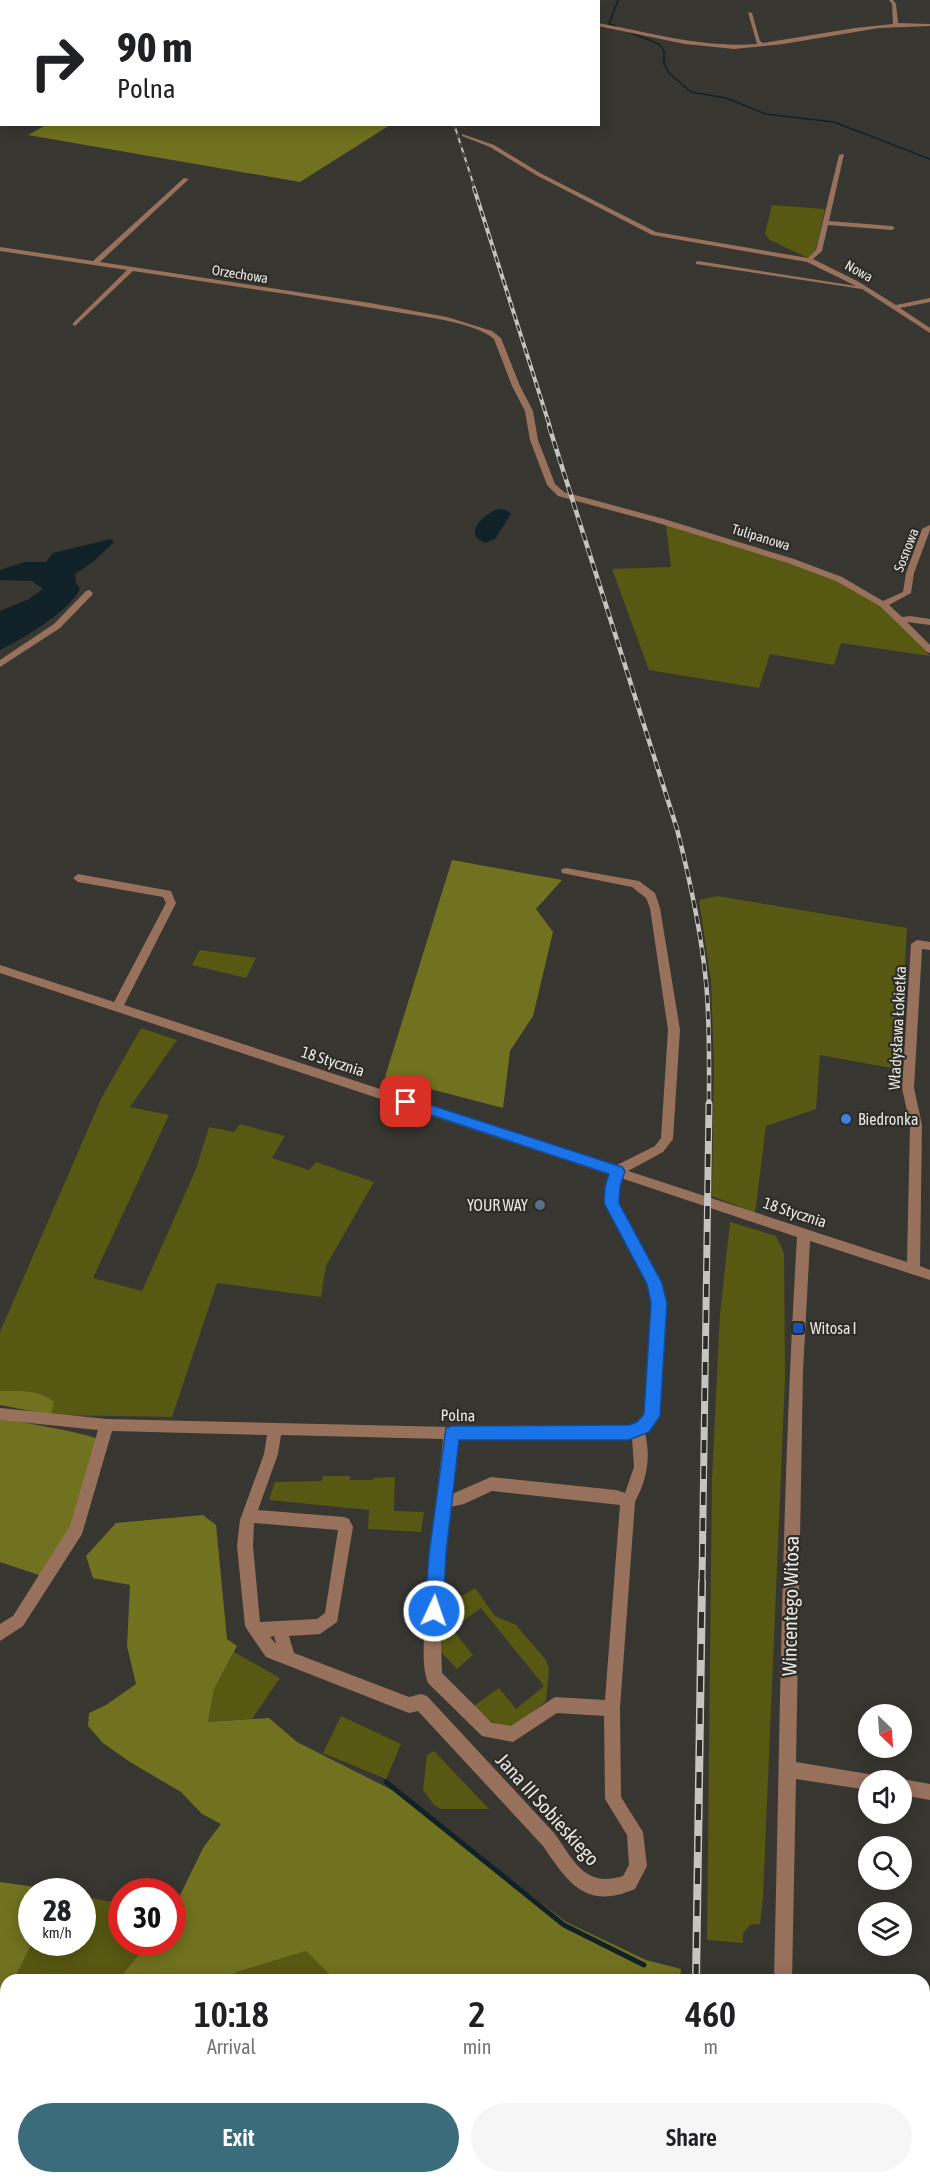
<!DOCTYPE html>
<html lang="en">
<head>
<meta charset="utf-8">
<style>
  body { margin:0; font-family:"Asap Condensed",sans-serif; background:#f6f6f6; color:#202124; height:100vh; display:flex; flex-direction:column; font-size:22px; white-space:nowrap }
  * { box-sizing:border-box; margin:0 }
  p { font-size:20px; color:#757577 }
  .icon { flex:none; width:33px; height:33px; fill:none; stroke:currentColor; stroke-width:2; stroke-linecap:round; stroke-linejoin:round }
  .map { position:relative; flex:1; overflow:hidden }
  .drawer { position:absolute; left:0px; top:1974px; width:930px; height:210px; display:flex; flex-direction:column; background:#fff; border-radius:18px 18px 0 0; box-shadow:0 3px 15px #0003 }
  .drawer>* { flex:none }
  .top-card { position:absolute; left:0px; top:0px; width:600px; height:126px; box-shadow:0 3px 15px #0003; background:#fff; color:#202124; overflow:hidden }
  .needle { width:39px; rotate:155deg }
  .tools { position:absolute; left:858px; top:1704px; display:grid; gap:12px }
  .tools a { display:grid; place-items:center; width:54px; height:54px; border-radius:50%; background:#fff; box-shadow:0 3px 15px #0003; font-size:30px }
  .speed { position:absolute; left:18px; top:1878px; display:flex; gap:12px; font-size:30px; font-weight:700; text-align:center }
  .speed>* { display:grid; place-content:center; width:78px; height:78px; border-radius:50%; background:#fff; box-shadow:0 3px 15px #0003; line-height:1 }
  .speed small { font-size:15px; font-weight:400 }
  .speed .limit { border:9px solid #d22; background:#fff; color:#111 }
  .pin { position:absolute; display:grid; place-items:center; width:51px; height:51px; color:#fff; margin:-26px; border-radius:12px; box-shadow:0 3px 9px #0006 }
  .me { position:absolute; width:66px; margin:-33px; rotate:3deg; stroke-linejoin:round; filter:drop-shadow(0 0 4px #0008) }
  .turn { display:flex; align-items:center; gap:21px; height:126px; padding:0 18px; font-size:27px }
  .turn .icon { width:78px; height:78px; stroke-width:2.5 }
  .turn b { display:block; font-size:42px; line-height:51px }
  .eta { display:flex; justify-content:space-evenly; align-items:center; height:102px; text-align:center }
  .eta b { font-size:36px; font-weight:600; line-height:42px }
  .cta { display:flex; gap:12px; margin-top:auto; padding:12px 18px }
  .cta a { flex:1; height:69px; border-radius:36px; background:#3b6c7c; color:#fff; font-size:24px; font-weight:600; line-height:69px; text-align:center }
  .cta a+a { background:#f6f6f6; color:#202124 }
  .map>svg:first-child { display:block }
</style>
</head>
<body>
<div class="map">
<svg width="930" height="2184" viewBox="0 0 930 2184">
  <rect width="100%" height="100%" fill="#383630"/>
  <g fill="#575811">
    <polygon points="772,205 825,209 815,252 811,257 806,257 770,240 765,234"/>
    <path d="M666 525C736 547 821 565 882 605 899 616 916 641 930 656L841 643 834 665 770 654 759 688 649 670 612 569 671 567Z"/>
    <polygon points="718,896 907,928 902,1016 897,1069 820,1055 816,1109 766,1126 755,1213 712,1196 714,1066 711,981 699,900"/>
    <polygon points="200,950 256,958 246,978 192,965"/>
    <polygon points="141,1028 177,1040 130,1107 169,1115 93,1278 142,1291 196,1169 209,1127 234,1132 240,1124 285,1136 272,1158 309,1170 316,1162 374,1182 326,1266 321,1297 217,1283 172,1417 51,1415 0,1391 0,1332 101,1099"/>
    <polygon points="730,1222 776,1236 784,1253 785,1379 763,1897 760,1924 750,1925 743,1933 743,1943 707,1940 712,1478 720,1314"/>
    <polygon points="323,1476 350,1476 350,1480 373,1480 373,1478 395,1477 394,1511 424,1512 421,1532 368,1529 369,1510 269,1500 275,1482 322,1481"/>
    <polygon points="475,1588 495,1616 516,1625 546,1660 549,1669 546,1701 514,1728 500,1728 475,1708 475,1705 499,1688 516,1709 544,1686 481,1608 452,1629 473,1655 457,1669 440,1651 436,1620 449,1619 451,1595 462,1596"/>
    <polygon points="234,1652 280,1678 252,1719 208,1722 214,1689"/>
    <polygon points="341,1716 401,1744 386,1779 323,1753"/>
    <polygon points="434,1751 489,1809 441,1809 434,1805 423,1790 427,1755"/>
    <polygon points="83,1896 121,1904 122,1942 148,1943 118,1980 14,1980 32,1943 82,1942"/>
    <polygon points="306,1951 335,1980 225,1980 237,1972"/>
    <polygon points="6,1996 6,2178 665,2178 665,2184 0,2184 0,2008"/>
  </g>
  <g fill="#70721f">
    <polygon points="46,125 46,124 390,125 300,182 28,135"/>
    <polygon points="452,860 562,880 536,909 553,932 533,1016 510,1051 503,1108 385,1077"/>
    <path d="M0 1391C19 1391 40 1389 54 1402L51 1415 0 1405Z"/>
    <path d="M0 1418C33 1425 68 1429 99 1439L73 1529 42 1576 0 1562Z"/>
    <polygon points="203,1515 216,1525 227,1639 237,1646 214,1689 208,1722 269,1718 297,1742 394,1791 566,1922 646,1960 681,1969 680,1980 335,1980 306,1951 237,1972 225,1980 118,1980 148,1943 172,1942 173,1910 203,1848 221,1824 202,1814 181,1792 130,1762 103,1743 88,1726 89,1713 106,1705 136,1684 127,1646 130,1585 93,1578 86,1556 116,1523"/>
    <polygon points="0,1882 57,1890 32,1892 32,1943 14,1980 6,1980 6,1997 0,2010"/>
  </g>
  <g fill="#112128">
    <path d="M498 509 506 510 511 514 495 539 485 543C461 533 485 514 498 509Z"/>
    <path d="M111 539 114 542 93 562 75 574 76 583 80 589C71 610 21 640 0 650V611L29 599 43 589 32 581 0 580V570L25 562H46L53 553Z"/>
  </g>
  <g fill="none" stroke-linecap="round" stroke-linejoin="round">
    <g stroke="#112128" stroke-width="1.5">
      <polyline points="615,26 609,24 618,0"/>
      <polyline points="629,32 659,44 664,50 664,64 669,73 691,92 726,98 766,114 834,122 930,159"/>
    </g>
    <g stroke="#112128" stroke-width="5">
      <polyline points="386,1782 564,1925 644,1965"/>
      <polyline points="924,2084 930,2086"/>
    </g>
    <g fill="#98715c" fill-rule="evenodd">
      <path d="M889 0H893L896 4 898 23 930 24V26L879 28 783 44 734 49 685 44 598 26V23C652 33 703 48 757 44L748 12 752 13 760 41 763 43 855 28 893 24 892 4Z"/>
      <polygon points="462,134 494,145 540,173 656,232 808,258 816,250 839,155 844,154 829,221 892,226 895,228 892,230 828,225 822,251 813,259 859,282 896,305 930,298 930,302 900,308 930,328 930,333 862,289 696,264 696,262 698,261 856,286 807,262 652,235 536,175 490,147 462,136"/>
      <path d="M184 178 189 179 100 262 370 303 447 317 492 331 501 338 520 386 533 411 538 440 555 484 564 492 664 519 794 559 842 577 883 601 903 592 906 573 922 529 930 525V530L914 573 911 593 889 605 902 617 910 616 930 619V625L907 622 930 645V653L927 652 880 606 836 581 788 563 658 523 558 496 547 485 530 440 525 411 512 386 494 339C476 323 426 317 402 313 313 297 223 285 133 271L75 326 73 325V323L127 270 0 251V247L93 261Z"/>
      <polygon points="89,590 93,593 92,595 60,628 0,667 0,660 54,624 86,591"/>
      <path d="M566 868 639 881 655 893 660 908 680 1030 673 1139 663 1152 628 1171 907 1262 910 1125 902 1088 911 944 917 940 930 942V950L922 949 914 1088 922 1125 920 1266 930 1270V1280L810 1241 803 1371 796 1762 868 1774 874 1776 876 1780H868V1790L796 1779 792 1980H774C780 1732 782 1484 797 1237L621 1178 618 1187V1203L662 1283 666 1303 659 1416 648 1431 645 1433C651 1458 647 1479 635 1502L620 1708 621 1797 643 1832 647 1866 635 1889C586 1910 569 1884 543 1846L418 1711 409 1713 266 1657 248 1631 245 1626 237 1546 240 1520 264 1454 267 1435 112 1431 82 1534 23 1626 0 1641V1624L13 1616 70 1526 98 1430 0 1420V1408L107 1419 451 1427H628L638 1423 645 1414 652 1303 648 1283 606 1203V1187L610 1175 0 973V965L114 1002 166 903 163 897 78 882 73 878 78 874 171 891 176 903 124 1005 615 1166 655 1146 661 1138 668 1030 650 908 646 898 632 887 562 873 561 871 562 869ZM281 1435 443 1439C437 1503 425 1567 424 1632 424 1648 422 1668 428 1683L482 1736 513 1742 557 1713 604 1716 605 1799 627 1835 629 1865 623 1876C585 1888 574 1861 555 1834L427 1696 421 1694 409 1697 294 1653 289 1636 320 1634 337 1622 353 1527 349 1519 344 1517 258 1510 278 1454ZM632 1438 634 1467 625 1493 616 1490 491 1477 452 1494 458 1439ZM492 1491 620 1505 605 1700 555 1697 511 1726 492 1723 442 1673 440 1616 450 1507 464 1504ZM254 1523 338 1530 325 1613 317 1619 260 1622 253 1546ZM274 1636 276 1644 270 1637Z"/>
      <polygon points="902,1779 930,1784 930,1800 902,1795 902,1780 898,1780"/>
      <polygon points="924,2005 930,2006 930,2024 924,2023"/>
      <rect x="777" y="2178" width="20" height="6"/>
    </g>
    <g stroke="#c5c4c0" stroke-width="2">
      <polyline id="rail-far4" points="454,124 475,189"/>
    </g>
    <g stroke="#c5c4c0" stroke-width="4">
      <polyline id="rail-far3" points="474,188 550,427"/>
    </g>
    <g stroke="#c5c4c0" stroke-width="4.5">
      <path id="rail-far2" d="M549 426 677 829C690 880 701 930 706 982 710 1023 709 1065 709 1106"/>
    </g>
    <g stroke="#c5c4c0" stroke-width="7">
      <polyline id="rail-far1" points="702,1583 709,1104"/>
    </g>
    <g stroke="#c5c4c0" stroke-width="8">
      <g id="rail">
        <polyline points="696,1980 702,1582"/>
        <polyline points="693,2184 694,2178"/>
      </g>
    </g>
    <use href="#rail-far4" stroke="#2e2c26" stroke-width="1.5" stroke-dasharray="5" stroke-linecap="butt"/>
    <use href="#rail-far3" stroke="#2e2c26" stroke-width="2" stroke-dasharray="6" stroke-linecap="butt"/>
    <use href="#rail-far2" stroke="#2e2c26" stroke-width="3" stroke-dasharray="8" stroke-linecap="butt"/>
    <use href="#rail-far1" stroke="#2e2c26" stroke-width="4.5" stroke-dasharray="13" stroke-linecap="butt"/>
    <use href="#rail" stroke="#2e2c26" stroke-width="5" stroke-dasharray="16" stroke-linecap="butt"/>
  </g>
  <polygon fill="#1a73e8" stroke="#114b97" stroke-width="1.5" points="406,1097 622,1167 625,1171 620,1187 619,1203 662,1283 667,1303 660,1416 649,1432 629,1440 459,1440 446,1554 443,1611 440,1617 434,1620 428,1617 425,1611 429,1554 446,1428 452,1426 629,1425 637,1422 644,1414 651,1303 647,1284 604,1203 605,1187 609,1174 401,1105 399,1102 401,1098"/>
  <circle fill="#3f7fe0" stroke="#2e2c26" stroke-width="2" cx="846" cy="1119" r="6"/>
  <circle fill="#5c6f8a" stroke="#2e2c26" stroke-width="2" cx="540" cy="1205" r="6"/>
  <rect fill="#1a4fb4" stroke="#2e2c26" stroke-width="2" x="792" y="1322" width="12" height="12" rx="3"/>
  <g text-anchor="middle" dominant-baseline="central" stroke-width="4.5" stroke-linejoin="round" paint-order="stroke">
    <g font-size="14" fill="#e8e7e3" stroke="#2e2c26">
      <text transform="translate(859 271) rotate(29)">Nowa</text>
      <text transform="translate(240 274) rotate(9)">Orzechowa</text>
      <text transform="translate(761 537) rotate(17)">Tulipanowa</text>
      <text transform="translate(906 550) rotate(-69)">Sosnowa</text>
    </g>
    <g font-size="16" fill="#e8e7e3" stroke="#2e2c26">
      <text transform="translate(897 1028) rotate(-87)">Władysława Łokietka</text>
      <text transform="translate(333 1061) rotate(18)">18 Stycznia</text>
      <text transform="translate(795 1212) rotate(18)">18 Stycznia</text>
      <text transform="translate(458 1415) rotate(1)">Polna</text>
    </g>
    <g font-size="16" fill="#e8e7e3" stroke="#2e2c26" text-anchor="start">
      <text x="858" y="1119">Biedronka</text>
      <text x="528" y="1205" text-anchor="end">YOUR WAY</text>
      <text x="810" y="1328">Witosa I</text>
    </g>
    <g font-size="20" fill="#e8e7e3" stroke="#2e2c26">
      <text transform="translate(790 1606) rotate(-89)">Wincentego Witosa</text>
      <text transform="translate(548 1809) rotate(48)">Jana III Sobieskiego</text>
    </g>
  </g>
</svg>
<div class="tools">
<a><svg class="needle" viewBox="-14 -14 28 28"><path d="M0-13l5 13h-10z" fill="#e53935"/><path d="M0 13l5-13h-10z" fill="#757577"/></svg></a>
<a><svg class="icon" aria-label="sound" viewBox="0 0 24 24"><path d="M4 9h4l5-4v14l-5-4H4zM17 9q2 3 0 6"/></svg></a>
<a><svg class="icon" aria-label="search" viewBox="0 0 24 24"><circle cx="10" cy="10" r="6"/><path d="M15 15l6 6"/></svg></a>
<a><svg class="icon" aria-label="layers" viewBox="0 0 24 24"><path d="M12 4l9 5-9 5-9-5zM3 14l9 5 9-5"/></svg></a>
</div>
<div class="speed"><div>28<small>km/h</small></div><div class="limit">30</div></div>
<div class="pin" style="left:406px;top:1102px;background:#d93025"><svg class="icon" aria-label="arrive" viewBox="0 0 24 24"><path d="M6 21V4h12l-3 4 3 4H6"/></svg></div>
<svg class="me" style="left:434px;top:1611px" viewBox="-20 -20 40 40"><circle r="17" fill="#1a73e8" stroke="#fff" stroke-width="3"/><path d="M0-11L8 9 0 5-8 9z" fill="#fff"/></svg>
<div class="top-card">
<div class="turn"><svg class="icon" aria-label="right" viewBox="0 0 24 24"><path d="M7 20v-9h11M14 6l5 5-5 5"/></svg><div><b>90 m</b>Polna</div></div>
</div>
<section class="drawer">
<div class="eta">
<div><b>10:18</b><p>Arrival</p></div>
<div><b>2</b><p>min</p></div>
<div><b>460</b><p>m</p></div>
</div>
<div class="cta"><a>Exit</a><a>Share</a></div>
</section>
</div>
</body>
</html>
